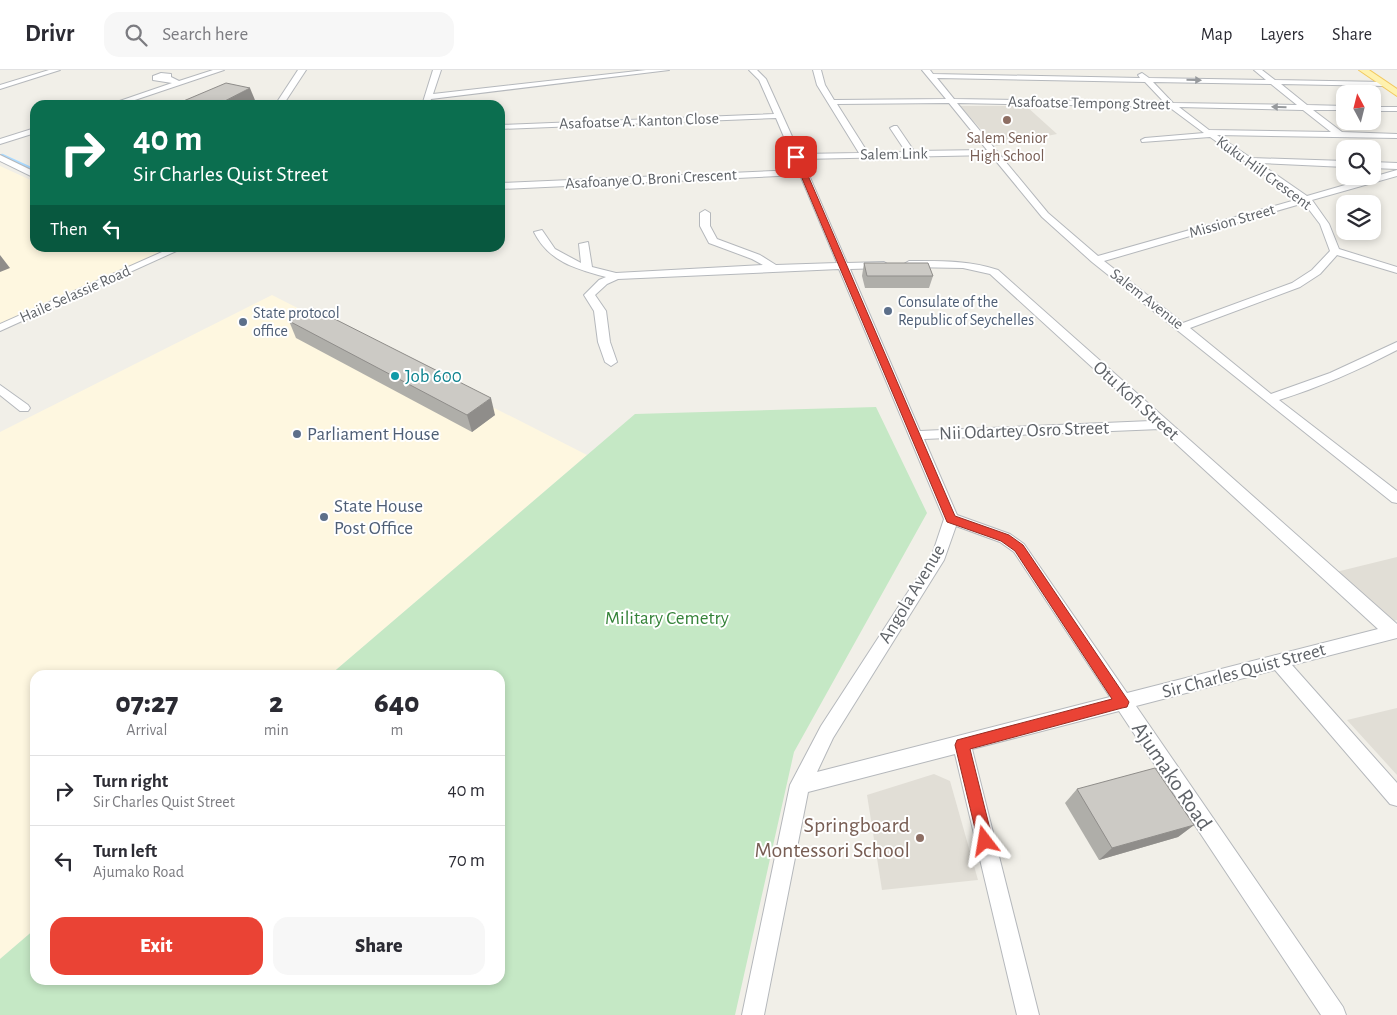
<!DOCTYPE html>
<html lang="en">
<head>
<meta charset="utf-8">
<style>
  body { margin:0; font-family:"Alegreya Sans",sans-serif; background:#f7f7f7; color:#2b2b33; height:100vh; display:flex; flex-direction:column; font-size:19px; white-space:nowrap }
  * { box-sizing:border-box; margin:0 }
  p { font-size:16px; color:#7c7c81 }
  .icon { flex:none; width:28px; height:28px; fill:none; stroke:currentColor; stroke-width:2; stroke-linecap:round; stroke-linejoin:round }
  .map { position:relative; flex:1; overflow:hidden }
  .side { position:absolute; left:30px; top:600px; width:475px; height:315px; display:flex; flex-direction:column; background:#fff; border-radius:15px; box-shadow:0 2px 8px #0003 }
  .side>* { flex:none }
  .top-card { position:absolute; left:30px; top:30px; width:475px; height:152px; border-radius:15px; box-shadow:0 2px 8px #0003; background:#0b6e4f; color:#fff; overflow:hidden }
  .needle { width:32px; rotate:353deg }
  .controls { position:absolute; left:1336px; top:15px; display:grid; gap:10px }
  .controls a { display:grid; place-items:center; width:45px; height:45px; border-radius:10px; background:#fff; box-shadow:0 2px 8px #0003; font-size:25px }
  .pin { position:absolute; display:grid; place-items:center; width:42px; height:42px; color:#fff; margin:-21px; border-radius:10px; box-shadow:0 2px 8px #0006 }
  .me { position:absolute; width:55px; margin:-28px; rotate:346deg; stroke-linejoin:round; filter:drop-shadow(0 0 4px #0008) }
  .turn { display:flex; align-items:center; gap:18px; height:105px; padding:0 20px; font-size:22px }
  .turn .icon { width:65px; height:65px; stroke-width:2.5 }
  .turn b { display:block; font-size:35px; line-height:42px }
  .then { display:flex; align-items:center; height:48px; padding:0 20px; background:#0003; gap:10px; font-size:19px }
  .eta { display:flex; justify-content:space-evenly; align-items:center; height:85px; text-align:center }
  .eta b { font-size:30px; font-weight:800; line-height:35px }
  .action { display:flex; gap:10px; margin-top:auto; padding:10px 20px }
  .action a { flex:1; height:58px; border-radius:15px; background:#ea4335; color:#fff; font-size:20px; font-weight:800; line-height:58px; text-align:center }
  .action a+a { background:#f7f7f7; color:#2b2b33 }
  ul { padding:0; list-style:none }
  li { display:flex; align-items:center; gap:15px; height:70px; padding:0 20px; border-top:1px solid #e1e1e2 }
  li div { flex:1 }
  li b { display:block; font-size:19px }
  li em { font-style:normal }
  header { display:flex; align-items:center; gap:30px; box-sizing:border-box; height:70px; padding:0 25px; background:#fff; border-bottom:1px solid #e1e1e2 }
  header strong { font-size:24px }
  nav { display:flex; gap:28px; margin-inline-start:auto; font-size:18px }
  .search { width:350px; height:45px; background:#f7f7f7; display:flex; align-items:center; gap:12px; box-sizing:border-box; padding:0 18px; border-radius:15px; color:#7c7c81; font-size:19px }
  .map>svg:first-child { display:block }
</style>
</head>
<body>
<header>
<strong>Drivr</strong>
<div class="search"><svg class="icon" aria-label="search" viewBox="0 0 24 24"><circle cx="10" cy="10" r="6"/><path d="M15 15l6 6"/></svg>Search here</div>
<nav><a>Map</a><a>Layers</a><a>Share</a></nav>
</header>
<div class="map">
<svg width="1397" height="945" viewBox="0 0 1397 945">
  <rect width="100%" height="100%" fill="#f1efe8"/>
  <g fill="#fef7e0">
    <polygon points="0,96 35,112 35,178 170,178 0,254"/>
    <polygon points="272,225 587,385 330,605 35,605 35,859 0,889 0,362"/>
  </g>
  <g fill="#e1ded6">
    <polygon points="960,36 1026,36 1057,64 996,76"/>
    <polygon points="1397,487 1397,550 1390,552 1336,502"/>
    <polygon points="1397,638 1397,705 1347,650"/>
    <polygon points="934,704 950,711 978,810 882,820 867,725"/>
  </g>
  <polygon fill="#c5e8c5" points="876,337 927,443 794,682 735,945 0,945 0,889 35,859 35,910 500,910 500,605 330,605 635,344"/>
  <g fill="none" stroke-linecap="round" stroke-linejoin="round">
    <polyline stroke="#aadaff" stroke-width="2.5" points="2,85 35,100"/>
    <g stroke="#b5b8bc" stroke-width="2">
      <g id="minor">
        <polygon points="49,0 60,0 0,19 0,15"/>
        <polygon points="213,0 224,0 120,35 108,35 172,13 153,10 153,6 161,3 171,4 171,7 179,11"/>
        <polygon points="298,0 306,0 283,35 275,35"/>
        <polygon points="433,0 441,0 433,24 646,0 669,0 431,29 429,35 385,35 389,33 423,32"/>
        <path d="M749 0H757L766 9 800 84 859 83 817 15 813 0H821L825 15 834 30 946 29 922 0H930L933 4 1140 8 1138 5 1142 3 1149 8 1266 10 1254 0H1262L1275 10 1384 12 1388 14 1384 16 1281 14 1307 35 1345 36V40H1313L1342 62 1397 64V68L1217 65 1251 88 1345 91V97L1259 93 1307 126 1397 100V106L1312 130 1329 154 1339 179 1397 197V203L1337 185 1320 204 1300 217 1190 258 1271 324 1330 303 1397 272V280C1359 300 1320 317 1279 330L1397 421V433L1392 432 1092 192 1042 147 991 85 802 89 847 193 884 192 889 195 884 198 850 199 920 361 1151 351 990 204 963 198 909 197 904 194 909 191C940 191 968 190 998 200L1397 554V568L1292 595 1397 713V736L1390 734 1275 600 1136 636 1343 937 1346 945H1321L1119 641 972 679 1039 945H1017L955 684 808 722 764 945H742L790 715 821 656 932 485 944 449 839 199 618 209 607 214 595 225 606 241 610 272 617 292 611 296 605 292 598 272 594 241 584 225 599 210 606 207C576 199 549 192 534 162L542 160 555 179 581 193 579 174 588 172 592 197 616 203 763 195 752 189 709 173 700 156V143L705 140 710 143V156L717 169 760 185 776 195 837 193 800 105 500 119V113L798 100 776 48 500 59V55L774 44 759 10ZM937 8 1145 12 1164 32 954 29ZM1153 12 1271 14 1297 35 1173 33ZM949 33 987 80 914 81 897 56H894L890 58 906 82 868 83 837 34ZM957 33 1169 37 1204 63 1145 68 1141 70 1142 72 1210 67 1299 129 1098 186 1048 143ZM1179 37 1303 40 1331 62 1209 60ZM1304 133 1320 154 1330 181 1312 200 1292 213 1183 253 1104 191ZM1160 359 1378 559 1127 623 1024 474 1010 464 957 445 924 369ZM956 456 1000 472 1014 482 1110 627 817 702 833 668 944 490Z"/>
        <rect x="1372" y="37" width="25" height="4"/>
        <polygon points="35,58 35,63 0,74 0,69"/>
        <polygon points="0,85 35,102 35,108 0,91"/>
        <polygon points="1372,92 1397,93 1397,99 1372,98"/>
        <polygon points="171,178 183,178 0,261 0,254"/>
        <polygon points="0,315 28,335 30,338 28,341 20,341 0,325"/>
      </g>
    </g>
    <g stroke="#f2c960" stroke-width="2">
      <polygon id="major" points="1359,0 1369,0 1397,19 1397,26"/>
    </g>
    <use href="#minor" fill="#fff" fill-rule="evenodd"/>
    <use href="#major" fill="#fff2af" fill-rule="evenodd"/>
  </g>
  <g fill="#afaea9">
    <polygon points="864,193 933,206 929,218 865,218 862,206"/>
    <polygon points="289,251 495,345 472,362 296,268"/>
    <polygon points="1077,719 1194,755 1178,767 1099,790 1065,733"/>
  </g>
  <g fill="#8f8d8a">
    <polygon points="250,18 257,35 217,35"/>
    <polygon points="0,185 10,198 0,202"/>
    <polygon points="491,328 495,345 472,362 467,345"/>
    <polygon points="1194,755 1178,767 1099,790 1112,778"/>
  </g>
  <g fill="#cccac5" stroke="#8f8d8a">
    <polygon points="226,13 250,18 217,35 174,35"/>
    <polygon points="864,193 928,193 933,206 867,206"/>
    <polygon points="313,238 491,328 467,345 289,251"/>
    <polygon points="1155,698 1194,755 1112,778 1077,719"/>
  </g>
  <defs><path id="oneway-solid" d="M-6-.8H1V-3.2L6.5 0L1 3.2V.8H-6Z" transform="scale(1.25)"/></defs>
  <g fill="#979a9d">
    <use href="#oneway-solid" transform="translate(1194 10) rotate(1)"/>
    <use href="#oneway-solid" transform="translate(1279 37) rotate(-179)"/>
  </g>
  <polygon fill="#ea4335" stroke="#982c22" points="796,85 800,87 955,446 1009,465 1023,475 1129,632 1127,637 1122,638 970,679 993,771 991,777 985,779 980,777 978,771 955,675 957,670 1112,629 1015,481 1001,471 947,452 793,87"/>
  <g fill="#8d6e63" stroke="#fff" stroke-width="2">
    <circle cx="1007" cy="50" r="5"/>
    <circle cx="920" cy="768" r="5"/>
  </g>
  <g fill="#5c6f8a" stroke="#fff" stroke-width="2">
    <circle cx="888" cy="241" r="5"/>
    <circle cx="243" cy="252" r="5"/>
    <circle cx="297" cy="364" r="5"/>
    <circle cx="324" cy="447" r="5"/>
  </g>
  <circle fill="#0f9aa8" stroke="#fff" stroke-width="2" cx="395" cy="306" r="5"/>
  <g text-anchor="middle" dominant-baseline="central" stroke-width="4" stroke-linejoin="round" paint-order="stroke">
    <g font-size="16" fill="#5f6368" stroke="#fff">
      <text transform="translate(1089 33) rotate(1)">Asafoatse Tempong Street</text>
      <text transform="translate(639 51) rotate(-2)">Asafoatse A. Kanton Close</text>
      <text transform="translate(894 84) rotate(-1)">Salem Link</text>
      <text transform="translate(1264 103) rotate(36)">Kuku Hill Crescent</text>
      <text transform="translate(651 109) rotate(-3)">Asafoanye O. Broni Crescent</text>
      <text transform="translate(1232 151) rotate(-16)">Mission Street</text>
      <text transform="translate(75 224) rotate(-24)">Haile Selassie Road</text>
      <text transform="translate(1147 229) rotate(38)">Salem Avenue</text>
    </g>
    <g font-size="16" fill="#785e54" stroke="#fff">
      <text x="1007" y="68">Salem Senior<tspan x="1007" dy="18">High School</tspan></text>
    </g>
    <g font-size="16" fill="#4e5e75" stroke="#fff" text-anchor="start">
      <text x="898" y="232">Consulate of the<tspan x="898" dy="18">Republic of Seychelles</tspan></text>
      <text x="253" y="243">State protocol<tspan x="253" dy="18">office</tspan></text>
    </g>
    <g font-size="19" fill="#0d838f" stroke="#fff" text-anchor="start">
      <text x="405" y="306">Job 600</text>
    </g>
    <g font-size="19" fill="#5f6368" stroke="#fff">
      <text transform="translate(1136 331) rotate(42)">Otu Kofi Street</text>
      <text transform="translate(1024 361) rotate(-2)">Nii Odartey Osro Street</text>
      <text transform="translate(912 524) rotate(-59)">Angola Avenue</text>
      <text transform="translate(1244 601) rotate(-15)">Sir Charles Quist Street</text>
    </g>
    <g font-size="19" fill="#4e5e75" stroke="#fff" text-anchor="start">
      <text x="307" y="364">Parliament House</text>
      <text x="334" y="436">State House<tspan x="334" dy="22">Post Office</tspan></text>
    </g>
    <g font-size="19" fill="#348238" stroke="#fff">
      <text x="667" y="548">Military Cemetry</text>
    </g>
    <g font-size="22" fill="#5f6368" stroke="#fff">
      <text transform="translate(1172 706) rotate(56)">Ajumako Road</text>
    </g>
    <g font-size="22" fill="#785e54" stroke="#fff" text-anchor="end">
      <text x="910" y="755">Springboard<tspan x="910" dy="25">Montessori School</tspan></text>
    </g>
  </g>
</svg>
<div class="controls">
<a><svg class="needle" viewBox="-14 -14 28 28"><path d="M0-13l5 13h-10z" fill="#e53935"/><path d="M0 13l5-13h-10z" fill="#7c7c81"/></svg></a>
<a><svg class="icon" aria-label="search" viewBox="0 0 24 24"><circle cx="10" cy="10" r="6"/><path d="M15 15l6 6"/></svg></a>
<a><svg class="icon" aria-label="layers" viewBox="0 0 24 24"><path d="M12 4l9 5-9 5-9-5zM3 14l9 5 9-5"/></svg></a>
</div>
<div class="pin" style="left:796px;top:87px;background:#d93025"><svg class="icon" aria-label="arrive" viewBox="0 0 24 24"><path d="M6 21V4h12l-3 4 3 4H6"/></svg></div>
<svg class="me" style="left:985px;top:771px" viewBox="-20 -20 40 40"><path d="M0-17L14 15 0 8-14 15z" fill="#ea4335" stroke="#fff" stroke-width="4"/></svg>
<div class="top-card">
<div class="turn"><svg class="icon" aria-label="right" viewBox="0 0 24 24"><path d="M7 20v-9h11M14 6l5 5-5 5"/></svg><div><b>40 m</b>Sir Charles Quist Street</div></div>
<div class="then">Then<svg class="icon" aria-label="left" viewBox="0 0 24 24"><path d="M17 20v-9H6M10 6l-5 5 5 5"/></svg></div>
</div>
<section class="side">
<div class="eta">
<div><b>07:27</b><p>Arrival</p></div>
<div><b>2</b><p>min</p></div>
<div><b>640</b><p>m</p></div>
</div>
<ul>
<li><svg class="icon" aria-label="right" viewBox="0 0 24 24"><path d="M7 20v-9h11M14 6l5 5-5 5"/></svg><div><b>Turn right</b><p>Sir Charles Quist Street</p></div><em>40 m</em></li>
<li><svg class="icon" aria-label="left" viewBox="0 0 24 24"><path d="M17 20v-9H6M10 6l-5 5 5 5"/></svg><div><b>Turn left</b><p>Ajumako Road</p></div><em>70 m</em></li>
</ul>
<div class="action"><a>Exit</a><a>Share</a></div>
</section>
</div>
</body>
</html>
